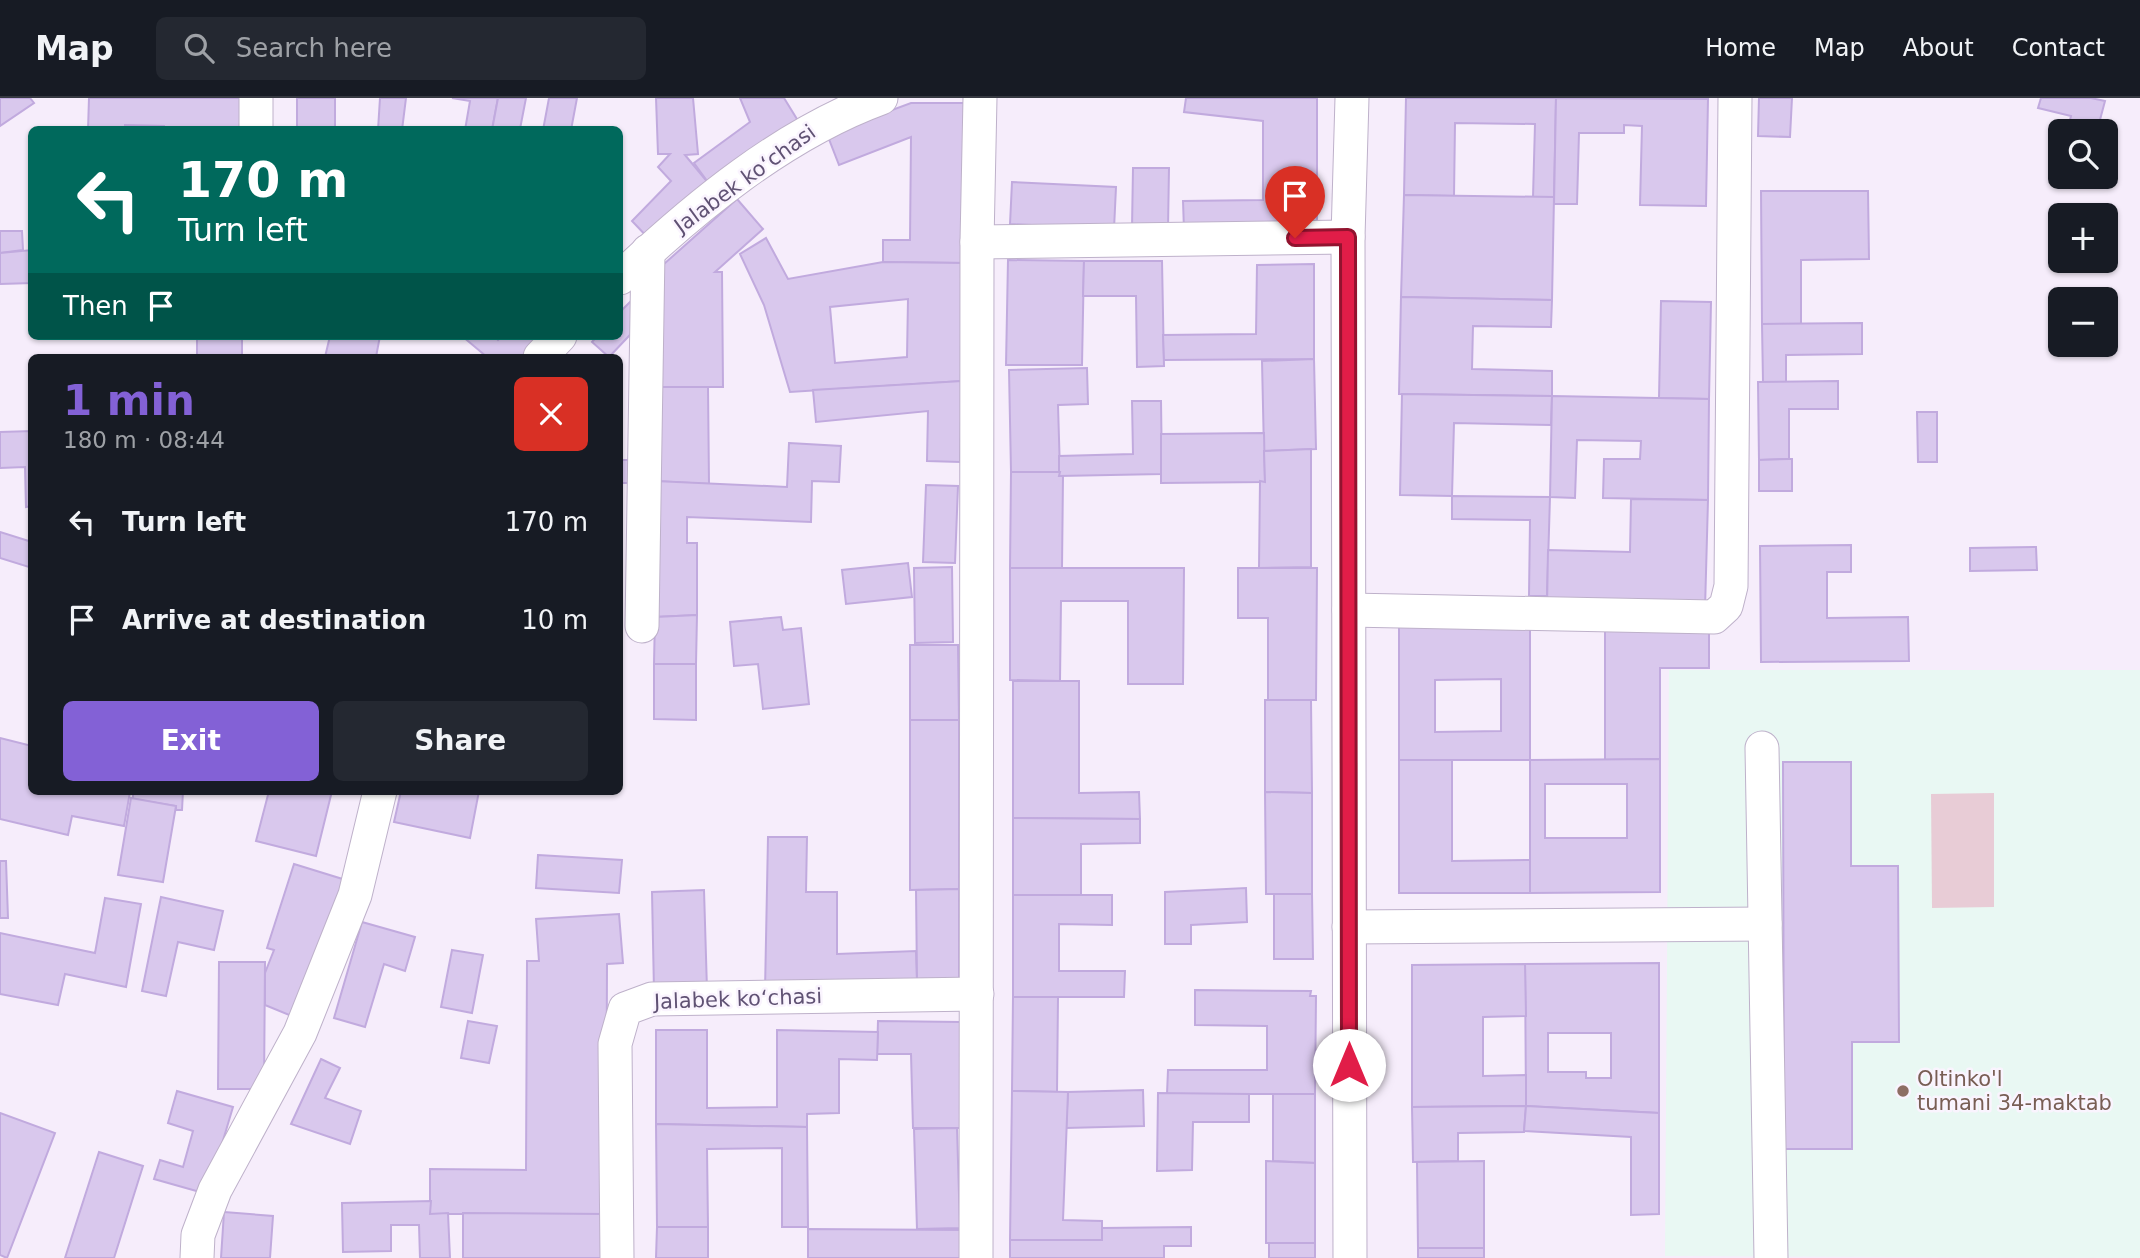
<!DOCTYPE html>
<html lang="en">
<head>
<meta charset="utf-8">
<style>
  body { margin:0; font-family:"DejaVu Sans",sans-serif; background:#242831; color:#f1f3f6; height:100vh; display:flex; flex-direction:column; font-size:26px; white-space:nowrap }
  * { box-sizing:border-box; margin:0 }
  p { font-size:23px; color:#9ea1a6 }
  .icon { flex:none; width:38px; height:38px; fill:none; stroke:currentColor; stroke-width:2; stroke-linecap:round; stroke-linejoin:round }
  .map { position:relative; flex:1; overflow:hidden }
  .side { position:absolute; left:28px; top:256px; width:595px; height:441px; display:flex; flex-direction:column; background:#171b24; border-radius:10px; box-shadow:0 2px 5px #0004 }
  .side>* { flex:none }
  .banner { position:absolute; left:28px; top:28px; width:595px; height:214px; border-radius:10px; box-shadow:0 2px 5px #0004; background:#00695c; color:#fff; overflow:hidden }
  .buttons { position:absolute; left:2048px; top:21px; display:grid; gap:14px }
  .buttons a { display:grid; place-items:center; width:70px; height:70px; border-radius:10px; background:#171b24; box-shadow:0 2px 5px #0004; font-size:35px }
  .pin { position:absolute; display:grid; place-items:center; width:60px; height:60px; color:#fff; margin:-72px -30px; border-radius:50% 50% 50% 0; rotate:-45deg; box-shadow:0 0 7px #0007 }
  .pin .icon { rotate:45deg }
  .me { position:absolute; width:77px; margin:-38px; rotate:0deg; stroke-linejoin:round; filter:drop-shadow(0 0 5px #0008) }
  .turn { display:flex; align-items:center; gap:24px; height:147px; padding:0 35px; font-size:32px }
  .turn .icon { width:91px; height:91px; stroke-width:2.5 }
  .turn b { display:block; font-size:49px; line-height:60px }
  .then { display:flex; align-items:center; height:66px; padding:0 35px; background:#0003; gap:14px; font-size:26px }
  .round { display:grid; place-items:center; flex:none; width:74px; height:74px; border-radius:10px; background:#242831 }
  .head { display:flex; align-items:center; justify-content:space-between; height:119px; padding:0 35px }
  h1 { font-size:42px; font-weight:800; line-height:52px; color:#8361d6 }
  .action { display:flex; gap:14px; margin-top:auto; padding:14px 35px }
  .action a { flex:1; height:80px; border-radius:10px; background:#8361d6; color:#fff; font-size:28px; font-weight:800; line-height:80px; text-align:center }
  .action a+a { background:#242831; color:#f1f3f6 }
  ul { padding:0; list-style:none }
  li { display:flex; align-items:center; gap:21px; height:98px; padding:0 35px }
  li div { flex:1 }
  li b { display:block; font-size:26px }
  li em { font-style:normal }
  header { display:flex; align-items:center; gap:42px; box-sizing:border-box; height:98px; padding:0 35px; background:#171b24; border-bottom:2px solid #363941 }
  header strong { font-size:33px }
  nav { display:flex; gap:38px; margin-inline-start:auto; font-size:24px }
  .search { width:490px; height:63px; background:#242831; display:flex; align-items:center; gap:18px; box-sizing:border-box; padding:0 24px; border-radius:10px; color:#9ea1a6; font-size:26px }
  .map>svg:first-child { display:block }
</style>
</head>
<body>
<header>
<strong>Map</strong>
<div class="search"><svg class="icon" aria-label="search" viewBox="0 0 24 24"><circle cx="10" cy="10" r="6"/><path d="M15 15l6 6"/></svg>Search here</div>
<nav><a>Home</a><a>Map</a><a>About</a><a>Contact</a></nav>
</header>
<div class="map">
<svg width="2140" height="1160" viewBox="0 0 2140 1160">
  <rect width="100%" height="100%" fill="#f6edfb"/>
  <polygon fill="#e9f8f3" points="1669,572 2140,572 2140,1160 1665,1158"/>
  <polygon fill="#e8ccd6" points="1994,695 1994,809 1932,810 1931,696"/>
  <g fill="#d9c8ed" stroke="#c1aade" stroke-width="2" fill-rule="evenodd">
    <polygon points="0,0 30,0 34,5 0,28"/>
    <polygon points="89,0 244,0 244,32 164,32 164,28 125,27 125,32 88,32"/>
    <rect x="297" y="0" width="38" height="32"/>
    <polygon points="380,0 406,0 402,32 378,32"/>
    <polygon points="452,0 498,0 492,32 465,32 470,3"/>
    <polygon points="498,0 526,0 520,31 524,32 492,32"/>
    <polygon points="549,0 577,0 571,32 543,32"/>
    <polygon points="656,0 693,0 698,56 685,57 710,87 652,144 632,123 671,83 658,69 670,56 658,56"/>
    <polygon points="740,0 784,0 800,26 710,87 694,65 750,24"/>
    <polygon points="1186,0 1317,0 1317,130 1184,132 1183,103 1263,102 1263,23 1184,14"/>
    <polygon points="1406,0 1556,0 1554,99 1533,99 1535,26 1455,25 1454,98 1404,97"/>
    <polygon points="1556,0 1708,1 1706,108 1640,107 1642,28 1624,27 1624,35 1579,35 1577,106 1554,106"/>
    <polygon points="1759,0 1792,0 1790,39 1758,38"/>
    <polygon points="2041,0 2091,0 2105,3 2097,33 2067,33 2071,18 2038,10"/>
    <polygon points="911,5 965,5 964,165 883,164 883,142 910,142 911,39 839,67 827,36"/>
    <polygon points="1133,70 1169,70 1168,131 1132,130"/>
    <polygon points="1012,84 1116,89 1114,131 1010,126"/>
    <polygon points="1761,93 1868,93 1869,161 1801,162 1801,226 1762,226"/>
    <polygon points="1404,97 1554,99 1552,202 1401,199"/>
    <polygon points="737,101 763,131 715,174 722,174 723,289 655,289 655,174"/>
    <polygon points="0,133 22,133 23,152 0,155"/>
    <path d="M766 140 788 181 883 164 964 165 962 283 790 294 764 207 740 156ZM908 201 907 259 835 265 830 209Z"/>
    <polygon points="32,152 32,185 0,186 0,155"/>
    <polygon points="1008,162 1084,163 1082,267 1006,267"/>
    <polygon points="1084,163 1162,163 1164,268 1137,269 1136,198 1083,198"/>
    <polygon points="1314,166 1314,261 1164,262 1163,237 1256,236 1257,167"/>
    <polygon points="1401,199 1552,202 1551,229 1473,228 1472,271 1552,273 1552,298 1399,296"/>
    <polygon points="1661,203 1711,204 1709,301 1659,300"/>
    <polygon points="630,204 646,220 609,259 592,244 597,238 620,238 620,214"/>
    <polygon points="1862,225 1862,256 1786,257 1786,284 1763,284 1762,226"/>
    <polygon points="330,238 380,238 376,259 325,259"/>
    <polygon points="462,238 494,238 498,242 502,238 545,238 525,259 487,259"/>
    <rect x="197" y="240" width="45" height="19"/>
    <polygon points="1314,261 1316,351 1264,353 1262,263"/>
    <polygon points="1087,270 1088,306 1058,307 1060,374 1011,374 1009,272"/>
    <polygon points="962,283 960,364 927,363 928,313 816,324 813,292"/>
    <polygon points="1838,283 1838,311 1789,311 1789,361 1759,362 1758,284"/>
    <polygon points="655,289 708,289 709,386 655,383"/>
    <polygon points="1402,296 1552,298 1551,327 1454,325 1452,398 1400,397"/>
    <polygon points="1552,298 1709,301 1708,402 1603,400 1604,361 1640,361 1641,343 1577,342 1575,400 1550,399"/>
    <polygon points="1132,303 1161,303 1162,376 1059,378 1059,358 1133,356"/>
    <polygon points="1917,314 1937,314 1937,364 1918,364"/>
    <polygon points="32,333 32,408 26,409 25,369 0,370 0,334"/>
    <polygon points="1264,335 1265,384 1161,385 1161,336"/>
    <polygon points="789,345 841,348 839,384 812,383 811,424 687,419 687,445 697,445 697,517 655,519 655,383 787,389"/>
    <polygon points="1311,351 1311,469 1259,470 1260,383 1265,384 1264,353"/>
    <polygon points="1789,361 1792,361 1792,393 1759,393 1759,362"/>
    <rect x="620" y="362" width="22" height="23"/>
    <polygon points="1011,374 1060,374 1059,378 1063,378 1062,470 1010,470"/>
    <polygon points="926,387 958,388 955,465 923,464"/>
    <polygon points="1452,398 1550,399 1547,498 1529,498 1530,422 1452,421"/>
    <polygon points="1631,401 1708,402 1705,511 1547,509 1548,452 1630,454"/>
    <polygon points="0,434 32,444 32,470 0,460"/>
    <polygon points="1851,447 1851,474 1827,474 1827,520 1908,519 1909,563 1761,564 1760,448"/>
    <polygon points="2036,449 2037,472 1970,473 1970,450"/>
    <polygon points="908,465 912,499 846,506 842,472"/>
    <polygon points="952,469 953,544 915,545 914,470"/>
    <polygon points="1010,470 1184,470 1183,586 1128,586 1128,503 1061,503 1060,583 1010,582"/>
    <polygon points="1238,470 1317,470 1316,602 1268,602 1268,520 1238,520"/>
    <polygon points="697,517 696,566 654,566 655,519"/>
    <polygon points="781,519 783,532 801,530 809,606 763,611 758,566 734,568 730,524"/>
    <path d="M1530 527V662H1399V528ZM1501 581V633L1435 634V582Z"/>
    <polygon points="1709,530 1709,570 1660,570 1660,661 1605,662 1605,531"/>
    <polygon points="910,547 958,547 959,622 910,622"/>
    <polygon points="654,566 696,566 696,622 654,621"/>
    <polygon points="1013,583 1079,583 1079,695 1139,694 1140,721 1013,720"/>
    <polygon points="1265,602 1311,602 1312,695 1265,694"/>
    <polygon points="910,622 959,622 959,791 910,792"/>
    <polygon points="0,640 32,648 32,693 130,694 124,728 72,718 68,737 0,721"/>
    <path d="M1660 661V794L1530 795V662ZM1545 686H1627V740H1545Z"/>
    <polygon points="1399,662 1452,662 1452,763 1530,762 1530,795 1399,795"/>
    <polygon points="1783,664 1851,664 1851,768 1898,768 1899,944 1852,944 1852,1051 1784,1051"/>
    <polygon points="133,693 183,693 182,712 176,712 176,708 133,701"/>
    <polygon points="269,693 332,693 316,758 256,743"/>
    <polygon points="401,693 479,693 470,740 394,724"/>
    <polygon points="1265,694 1312,695 1312,796 1266,796"/>
    <polygon points="131,700 176,708 163,784 118,777"/>
    <polygon points="1013,720 1140,721 1140,745 1081,746 1081,797 1013,797"/>
    <polygon points="768,739 807,739 806,794 837,794 837,856 916,853 917,882 765,893"/>
    <polygon points="538,757 622,762 619,795 536,790"/>
    <polygon points="0,763 6,763 8,820 0,820"/>
    <polygon points="294,766 349,783 299,921 265,907 265,875 274,852 267,850"/>
    <polygon points="1246,790 1247,824 1191,827 1191,846 1165,846 1165,794"/>
    <polygon points="959,791 959,881 917,882 916,792"/>
    <polygon points="704,792 707,892 654,893 652,794"/>
    <polygon points="1274,796 1312,796 1313,861 1274,861"/>
    <polygon points="1013,797 1112,797 1112,827 1059,826 1059,873 1125,873 1124,899 1013,899"/>
    <polygon points="161,799 223,813 214,852 178,844 166,898 142,893"/>
    <polygon points="105,800 141,806 126,889 65,876 58,907 0,896 0,835 95,855"/>
    <polygon points="619,816 623,865 607,866 606,1116 430,1116 430,1071 526,1072 527,863 539,863 536,821"/>
    <polygon points="362,824 415,839 405,873 384,866 365,929 334,920"/>
    <polygon points="452,852 483,857 472,915 441,909"/>
    <polygon points="219,864 265,864 264,991 218,991"/>
    <path d="M1659 865V1015L1526 1008 1525 866ZM1548 935H1611V980H1586V974H1548Z"/>
    <polygon points="1525,866 1526,918 1483,919 1483,978 1526,977 1526,1008 1412,1009 1412,867"/>
    <polygon points="1195,892 1311,893 1310,898 1316,898 1315,996 1167,996 1168,972 1267,972 1267,928 1195,927"/>
    <polygon points="1013,899 1058,899 1057,994 1012,993"/>
    <polygon points="468,923 497,928 489,965 461,960"/>
    <polygon points="878,923 960,924 961,1030 913,1030 911,956 877,956"/>
    <polygon points="656,932 707,932 707,1010 777,1009 777,932 878,934 877,962 839,961 839,1015 807,1016 807,1029 656,1026"/>
    <polygon points="321,961 340,970 325,1000 361,1013 350,1046 291,1026"/>
    <polygon points="1143,992 1144,1028 1066,1030 1068,994"/>
    <polygon points="177,993 233,1009 207,1096 154,1081 160,1062 183,1069 193,1033 168,1025"/>
    <polygon points="1012,993 1068,994 1063,1122 1102,1123 1102,1142 1010,1142"/>
    <polygon points="1158,995 1249,996 1249,1024 1193,1024 1192,1072 1157,1073"/>
    <polygon points="1273,996 1315,996 1315,1065 1273,1063"/>
    <polygon points="1526,1008 1524,1034 1458,1035 1458,1063 1413,1064 1412,1009"/>
    <polygon points="1526,1008 1659,1015 1659,1116 1631,1117 1631,1039 1524,1033"/>
    <polygon points="0,1015 55,1035 7,1160 0,1157"/>
    <polygon points="656,1026 807,1029 808,1129 782,1129 782,1050 707,1051 708,1129 657,1129"/>
    <polygon points="957,1030 960,1130 917,1131 914,1031"/>
    <polygon points="99,1054 143,1068 114,1160 65,1160"/>
    <polygon points="1266,1063 1315,1065 1315,1145 1266,1145"/>
    <polygon points="1484,1063 1484,1150 1418,1150 1417,1064"/>
    <polygon points="431,1103 430,1116 448,1115 450,1160 420,1160 419,1127 391,1127 391,1153 343,1154 342,1105"/>
    <polygon points="224,1114 273,1118 270,1160 221,1160"/>
    <polygon points="463,1115 606,1116 606,1160 463,1160"/>
    <polygon points="657,1129 708,1129 708,1160 656,1160"/>
    <polygon points="1191,1129 1191,1148 1164,1148 1164,1160 1010,1160 1010,1142 1102,1142 1102,1130"/>
    <polygon points="808,1131 963,1132 962,1160 808,1160"/>
    <rect x="1269" y="1145" width="46" height="15"/>
    <rect x="1418" y="1150" width="66" height="10"/>
  </g>
  <g fill="none" stroke-linecap="round" stroke-linejoin="round">
    <g stroke="#beb1ca" stroke-width="35">
      <g id="minor">
        <polyline points="256,0 256,32"/>
        <polyline points="977,144 1348,139"/>
        <path d="M620 180C695 109 783 36 881 0"/>
        <polyline points="540,259 560,238"/>
        <polyline points="1349,512 1714,519 1726,508 1731,488 1735,0"/>
        <polyline points="642,528 648,153"/>
        <polyline points="1762,650 1771,1160"/>
        <polyline points="1349,829 1765,826"/>
        <polyline points="197,1160 198,1137 215,1092 300,935 355,797 380,693"/>
        <polyline points="617,1160 615,946 625,911 652,901 977,896"/>
        <polyline points="976,1160 977,144 980,0"/>
        <polyline points="1350,1160 1348,139 1352,0"/>
      </g>
    </g>
    <use href="#minor" stroke="#fff" stroke-width="33"/>
  </g>
  <g fill="none" stroke-linecap="round" stroke-linejoin="round">
    <g stroke="#92132f" stroke-width="18">
      <polyline id="route" points="1295,140 1348,139 1349,967"/>
    </g>
    <use href="#route" stroke="#e11d48" stroke-width="12"/>
  </g>
  <circle fill="#8d6e63" stroke="#faf4fe" stroke-width="2.5" cx="1903" cy="993" r="7"/>
  <g text-anchor="middle" dominant-baseline="central" stroke-width="5" stroke-linejoin="round" paint-order="stroke">
    <g font-size="21" fill="#605274" stroke="#faf4fe">
      <text transform="translate(745 81) rotate(-36)">Jalabek koʻchasi</text>
      <text transform="translate(738 901) rotate(-2)">Jalabek koʻchasi</text>
    </g>
    <g font-size="21" fill="#785e54" stroke="#faf4fe" text-anchor="start">
      <text x="1917" y="981">Oltinko'l<tspan x="1917" dy="24">tumani 34-maktab</tspan></text>
    </g>
  </g>
</svg>
<div class="buttons">
<a><svg class="icon" aria-label="search" viewBox="0 0 24 24"><circle cx="10" cy="10" r="6"/><path d="M15 15l6 6"/></svg></a>
<a>+</a>
<a>−</a>
</div>
<div class="pin" style="left:1295px;top:140px;background:#d93025"><svg class="icon" aria-label="arrive" viewBox="0 0 24 24"><path d="M6 21V4h12l-3 4 3 4H6"/></svg></div>
<svg class="me" style="left:1349px;top:967px" viewBox="-20 -20 40 40"><circle r="19" fill="#fff"/><path d="M0-13L10 11 0 6-10 11z" fill="#e11d48"/></svg>
<div class="banner">
<div class="turn"><svg class="icon" aria-label="left" viewBox="0 0 24 24"><path d="M17 20v-9H6M10 6l-5 5 5 5"/></svg><div><b>170 m</b>Turn left</div></div>
<div class="then">Then<svg class="icon" aria-label="arrive" viewBox="0 0 24 24"><path d="M6 21V4h12l-3 4 3 4H6"/></svg></div>
</div>
<section class="side">
<div class="head"><div><h1>1 min</h1><p>180 m · 08:44</p></div><a class="round" style="background:#d93025;color:#fff"><svg class="icon" aria-label="close" viewBox="0 0 24 24"><path d="M6 6l12 12M18 6L6 18"/></svg></a></div>
<ul>
<li><svg class="icon" aria-label="left" viewBox="0 0 24 24"><path d="M17 20v-9H6M10 6l-5 5 5 5"/></svg><div><b>Turn left</b></div><em>170 m</em></li>
<li><svg class="icon" aria-label="arrive" viewBox="0 0 24 24"><path d="M6 21V4h12l-3 4 3 4H6"/></svg><div><b>Arrive at destination</b></div><em>10 m</em></li>
</ul>
<div class="action"><a>Exit</a><a>Share</a></div>
</section>
</div>
</body>
</html>
